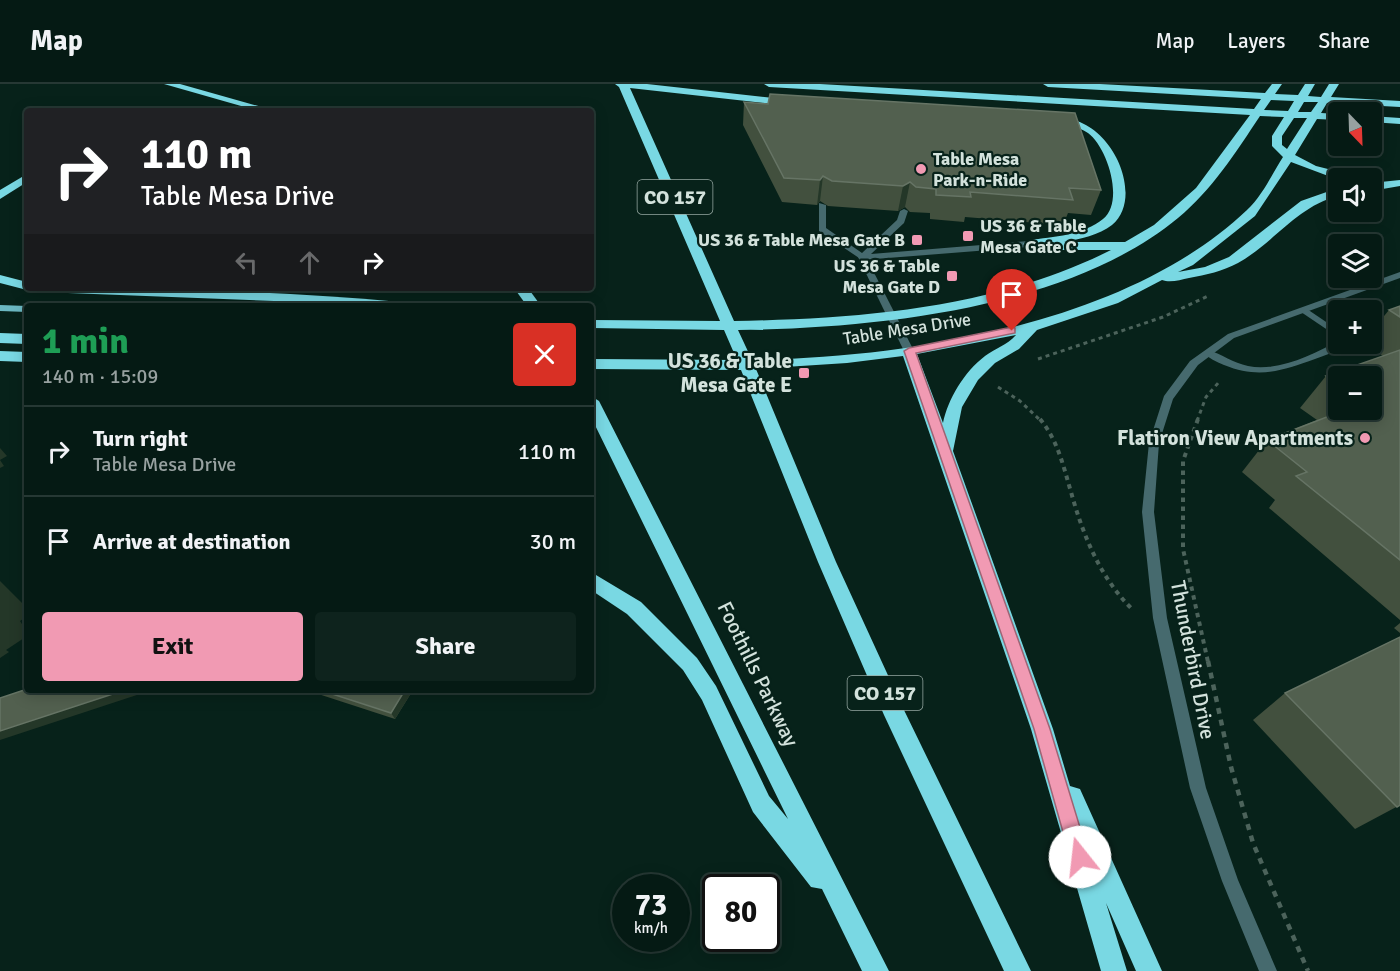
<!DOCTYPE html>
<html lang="en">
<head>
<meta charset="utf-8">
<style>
  body { margin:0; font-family:Signika,sans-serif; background:#0e231d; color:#f1f3f6; height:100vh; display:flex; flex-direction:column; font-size:22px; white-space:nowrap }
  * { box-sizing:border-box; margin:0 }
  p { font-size:20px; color:#97a1a0 }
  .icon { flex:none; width:33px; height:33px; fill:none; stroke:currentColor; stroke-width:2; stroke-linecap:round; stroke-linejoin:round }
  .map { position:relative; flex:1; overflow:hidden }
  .panel { position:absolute; left:24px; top:219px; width:570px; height:390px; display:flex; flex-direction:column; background:#051a14; border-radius:6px; box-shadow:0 3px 15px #0003,0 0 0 2px #263834 }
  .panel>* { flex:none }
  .top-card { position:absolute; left:24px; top:24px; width:570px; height:183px; border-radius:6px; box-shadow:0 3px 15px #0003,0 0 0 2px #263834; background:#202124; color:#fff; overflow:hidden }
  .needle { width:39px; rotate:157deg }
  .fabs { position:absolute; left:1328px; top:18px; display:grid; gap:12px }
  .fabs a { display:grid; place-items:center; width:54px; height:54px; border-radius:6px; background:#051a14; box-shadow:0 3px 15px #0003,0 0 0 2px #263834; font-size:30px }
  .speed { position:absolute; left:612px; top:790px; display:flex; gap:12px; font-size:30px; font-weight:700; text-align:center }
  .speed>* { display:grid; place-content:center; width:78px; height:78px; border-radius:50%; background:#051a14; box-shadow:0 3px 15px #0003,0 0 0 2px #263834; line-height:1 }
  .speed small { font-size:15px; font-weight:400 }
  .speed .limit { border:3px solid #111; border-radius:9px; background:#fff; color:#111 }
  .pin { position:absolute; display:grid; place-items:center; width:51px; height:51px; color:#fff; margin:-62px -26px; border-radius:50% 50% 50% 0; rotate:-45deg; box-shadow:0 0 6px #0007 }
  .pin .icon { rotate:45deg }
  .me { position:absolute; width:66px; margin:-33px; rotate:344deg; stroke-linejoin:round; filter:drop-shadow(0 0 4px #0008) }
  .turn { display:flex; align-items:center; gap:21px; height:126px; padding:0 18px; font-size:27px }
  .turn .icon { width:78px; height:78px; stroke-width:2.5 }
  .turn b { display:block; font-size:42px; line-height:51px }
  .lanes { display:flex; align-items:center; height:57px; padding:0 18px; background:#0003; justify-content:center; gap:30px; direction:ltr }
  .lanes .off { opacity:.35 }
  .round { display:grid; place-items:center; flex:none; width:63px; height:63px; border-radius:6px; background:#0e231d }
  .summary { display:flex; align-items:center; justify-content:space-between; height:102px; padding:0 18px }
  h1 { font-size:36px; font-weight:800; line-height:45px; color:#1e9e55 }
  .action { display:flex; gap:12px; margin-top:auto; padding:12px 18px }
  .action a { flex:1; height:69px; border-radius:6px; background:#f19ab3; color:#111; font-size:24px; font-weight:800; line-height:69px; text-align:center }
  .action a+a { background:#0e231d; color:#f1f3f6 }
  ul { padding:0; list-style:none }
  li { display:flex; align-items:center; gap:18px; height:90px; padding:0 18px; border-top:2px solid #263834 }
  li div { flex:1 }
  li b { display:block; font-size:22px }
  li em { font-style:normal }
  header { display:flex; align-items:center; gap:36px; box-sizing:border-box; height:84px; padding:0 30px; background:#051a14; border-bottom:2px solid #263834 }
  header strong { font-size:28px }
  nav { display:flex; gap:33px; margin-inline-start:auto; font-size:21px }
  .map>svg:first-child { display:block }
</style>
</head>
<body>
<header>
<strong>Map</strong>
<nav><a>Map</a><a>Layers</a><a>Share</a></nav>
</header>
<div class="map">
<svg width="1400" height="887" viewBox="0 0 1400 887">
  <rect width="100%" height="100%" fill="#07221a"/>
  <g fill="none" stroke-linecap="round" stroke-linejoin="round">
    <g stroke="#4c635b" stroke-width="3" stroke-dasharray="4 4" stroke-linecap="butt">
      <polyline points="1038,275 1163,233 1208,212"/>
      <polyline points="998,303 1020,317 1041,337"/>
      <polyline points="1197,337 1206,313 1219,298"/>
    </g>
    <g stroke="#4c635b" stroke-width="4" stroke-dasharray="4.5 4.5" stroke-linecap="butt">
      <path d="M1040 335C1058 357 1063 381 1071 408 1083 451 1100 494 1133 526"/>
      <polyline points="1198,335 1183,377 1183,465 1208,578"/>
    </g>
    <polyline stroke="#4c635b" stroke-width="4.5" stroke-dasharray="6 6" stroke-linecap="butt" points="1208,577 1231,683 1253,759 1308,887"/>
    <g fill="#466a6e" fill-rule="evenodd">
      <polygon points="819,119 826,121 826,144 862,169 897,136 900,127 904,125 908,127 904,139 871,170 1029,157 1033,160 1029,163 862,176 819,147"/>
      <polygon points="1304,223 1338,246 1338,253 1301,228 1299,226"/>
      <path d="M1338 257V260H1345C1337 268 1326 271 1315 275 1281 287 1259 295 1224 281 1216 278 1209 274 1203 269L1208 266C1222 270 1233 279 1248 282 1277 288 1313 271 1338 257Z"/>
    </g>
    <g fill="#466a6e" fill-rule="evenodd">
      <polygon points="862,170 866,173 914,267 912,269 909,270 904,267 858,173"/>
      <polygon points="1400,188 1400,194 1234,254 1198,281 1173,315 1159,359 1154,428 1167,534 1206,704 1238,796 1277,887 1259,887 1222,797 1190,704 1153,534 1142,428 1149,359 1164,312 1190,277 1228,250"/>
    </g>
    <polygon fill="#6bb8c2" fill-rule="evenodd" points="0,221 27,222 29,222 27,222 27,228 0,227"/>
    <g fill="#79d8e3" fill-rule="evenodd">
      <polygon points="164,0 180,0 276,27 259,27"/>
      <path d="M615 0H647L792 16 797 19 792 22 630 4 734 237C861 235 996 224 1111 166H1059L1054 165V160L1029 164 1023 160 1029 156C1053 153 1084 151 1103 135 1125 117 1107 63 1088 49 1077 41 1064 42 1052 39V35C1107 25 1148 111 1112 141 1099 151 1080 155 1064 158H1125L1154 141 1196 104 1250 31 769 3 764 0H820L1254 25 1261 15 1048 3 1043 0H1100L1265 9 1272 0H1282L1275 10 1298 11 1305 0H1315L1308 12 1321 13 1329 0H1339L1331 13 1400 17V23L1327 19 1321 29 1338 30V36L1317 35 1295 71 1316 82 1356 92 1357 94 1331 93 1291 78 1255 132 1193 181 1178 188 1205 183 1229 173 1301 117 1338 104V112C1296 123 1275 158 1238 179 1223 187 1206 191 1189 194 1180 196 1170 199 1162 196L1118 219 1037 246 1019 265 995 279 978 296 962 323 953 367 1053 645 1070 702 1080 705 1162 887H1136L1106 819 1127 887H1101L1031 645 903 272 847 279 756 285 836 478 903 624 1031 887H1004L884 631 818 478 741 286 591 285V275L737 276 724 246 591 244V236L720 237 619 3ZM1271 16 1294 17 1288 27 1264 26ZM1304 18H1318L1311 28H1298ZM1260 32 1284 33 1272 52V62L1283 73C1272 90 1263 111 1247 126 1127 240 912 273 752 276L738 246C876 244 1068 225 1178 134 1212 106 1236 68 1260 32ZM1294 34H1307L1287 65 1282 61V52ZM1016 251C1007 261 996 264 985 272 964 288 948 315 943 339L917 270Z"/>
      <polygon points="1371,32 1400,34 1400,40 1371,38"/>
      <polygon points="27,90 27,98 0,115 0,106"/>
      <polygon points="1400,96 1400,102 1371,107 1371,99"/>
      <polygon points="0,191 27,198 27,204 32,204 27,206 0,199"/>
      <path d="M35 204C157 204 278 207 400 218L407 222 42 208Z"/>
      <polygon points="514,204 528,204 541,222 527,222"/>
      <polygon points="0,249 27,250 27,260 0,259"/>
      <polygon points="0,267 27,268 27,278 0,277"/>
      <polygon points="591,312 599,317 889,887 862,887 822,805 811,803 753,728 702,616 683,586 627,530 591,506 591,488 641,518 697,574 716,602 769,712 788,735 591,333"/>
    </g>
  </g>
  <g fill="#42503e" fill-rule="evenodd">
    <polygon points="744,18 1101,106 1091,131 1068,129 1063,141 965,133 964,138 930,135 930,129 910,128 905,123 898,127 828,122 820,117 817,121 782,118 743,41"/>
    <path d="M1400 222V536L1269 424 1275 416 1242 388 1267 356 1317 336 1300 324 1326 292 1383 272 1365 260H1371V248L1389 226ZM1338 292 1371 326H1338Z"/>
    <polygon points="1400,539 1400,549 1394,544"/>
    <polygon points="306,606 413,606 395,635"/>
    <polygon points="1285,609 1400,721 1355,745 1253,636"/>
  </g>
  <g fill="#243728">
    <polygon points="823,92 820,117 817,121 820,96"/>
    <polygon points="910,98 905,123 898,127 903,102"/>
    <polygon points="0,364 7,372 0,376 4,382 0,384"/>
    <polygon points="0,497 27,524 27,532 20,537 27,548 27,552 6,566 9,568 0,574"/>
    <polygon points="125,606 152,606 0,656 0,647"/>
    <polygon points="405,606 413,606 395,635 391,629"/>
  </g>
  <g fill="#52604f" stroke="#667465" stroke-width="1.5">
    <polygon points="770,10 1075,29 1101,106 1069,104 1073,116 970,108 971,113 936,111 936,105 916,103 910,98 903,102 832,97 823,92 820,96 784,94 744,18 768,20"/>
    <polygon points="1400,222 1400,233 1389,226"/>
    <polygon points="1400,266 1400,476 1296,392 1307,388 1267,356 1345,326 1371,326 1371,292 1338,292 1338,300 1326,292"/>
    <polygon points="1400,553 1400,721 1397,723 1285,609"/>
    <polygon points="27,605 27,606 125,606 0,647 0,614"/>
    <polygon points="320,606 405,606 391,629"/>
  </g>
  <polygon fill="#f19ab3" stroke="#9d6474" stroke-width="1.5" points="1012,243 1015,244 1015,249 916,269 1050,645 1089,773 1086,780 1080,782 1073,780 1070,773 1034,645 904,267 909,264"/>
  <g fill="#f19ab3" stroke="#07221a" stroke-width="2">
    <circle cx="921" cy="85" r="6"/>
    <rect x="962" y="146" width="12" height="12" rx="3"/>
    <rect x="911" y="150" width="12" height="12" rx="3"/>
    <rect x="946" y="186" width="12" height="12" rx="3"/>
    <rect x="798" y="283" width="12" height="12" rx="3"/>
    <circle cx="1365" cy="354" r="6"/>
  </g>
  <g text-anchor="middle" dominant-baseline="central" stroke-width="4.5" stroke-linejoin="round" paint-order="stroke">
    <g font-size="18" font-weight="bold" fill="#d3e2dc" stroke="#07221a" text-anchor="start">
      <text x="933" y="75">Table Mesa<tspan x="933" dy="21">Park-n-Ride</tspan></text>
      <text x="980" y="142">US 36 &amp; Table<tspan x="980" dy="21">Mesa Gate C</tspan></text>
      <text x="905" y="156" text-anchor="end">US 36 &amp; Table Mesa Gate B</text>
      <text x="940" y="182" text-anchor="end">US 36 &amp; Table<tspan x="940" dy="21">Mesa Gate D</tspan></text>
    </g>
    <g font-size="18" fill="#d3e2dc" stroke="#07221a">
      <text transform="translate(907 245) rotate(-9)">Table Mesa Drive</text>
    </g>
    <g fill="#07221a" stroke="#96a8a2" stroke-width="1.5">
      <rect x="637.5" y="96" width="75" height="34" rx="4.5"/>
      <rect x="847.5" y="592" width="75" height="34" rx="4.5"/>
    </g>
    <g font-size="20" font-weight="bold" fill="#d3e2dc">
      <text x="675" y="113">CO 157</text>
      <text x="885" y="609">CO 157</text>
    </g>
    <g font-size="21" font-weight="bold" fill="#d3e2dc" stroke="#07221a" text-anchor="end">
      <text x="792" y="277">US 36 &amp; Table<tspan x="792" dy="24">Mesa Gate E</tspan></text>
      <text x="1353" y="354">Flatiron View Apartments</text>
    </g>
    <g font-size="21" fill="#d3e2dc" stroke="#07221a">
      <text transform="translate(1193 576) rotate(79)">Thunderbird Drive</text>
      <text transform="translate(758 590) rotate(64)">Foothills Parkway</text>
    </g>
  </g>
</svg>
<div class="fabs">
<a><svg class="needle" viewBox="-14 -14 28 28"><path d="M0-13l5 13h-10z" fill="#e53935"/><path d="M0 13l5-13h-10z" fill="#97a1a0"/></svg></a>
<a><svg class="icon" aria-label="sound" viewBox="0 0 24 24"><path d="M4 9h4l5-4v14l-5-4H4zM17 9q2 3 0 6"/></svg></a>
<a><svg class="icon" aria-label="layers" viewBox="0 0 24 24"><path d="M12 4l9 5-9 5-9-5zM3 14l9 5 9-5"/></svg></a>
<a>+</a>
<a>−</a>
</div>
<div class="speed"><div>73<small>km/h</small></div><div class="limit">80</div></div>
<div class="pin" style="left:1012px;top:247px;background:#d93025"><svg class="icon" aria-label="arrive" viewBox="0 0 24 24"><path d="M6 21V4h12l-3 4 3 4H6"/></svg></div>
<svg class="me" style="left:1080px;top:773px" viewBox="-20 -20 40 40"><circle r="19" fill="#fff"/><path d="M0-13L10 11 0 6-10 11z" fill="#f19ab3"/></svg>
<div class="top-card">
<div class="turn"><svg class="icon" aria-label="right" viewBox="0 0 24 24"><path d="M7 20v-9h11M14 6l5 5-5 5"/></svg><div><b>110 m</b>Table Mesa Drive</div></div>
<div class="lanes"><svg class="icon off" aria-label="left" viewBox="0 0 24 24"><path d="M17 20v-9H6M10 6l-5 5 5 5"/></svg><svg class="icon off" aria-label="ahead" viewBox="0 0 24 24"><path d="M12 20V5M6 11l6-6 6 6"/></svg><svg class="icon" aria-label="right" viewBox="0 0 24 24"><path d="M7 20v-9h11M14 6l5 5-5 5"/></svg></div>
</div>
<section class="panel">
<div class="summary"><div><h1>1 min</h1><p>140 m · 15:09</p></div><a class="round" style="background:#d93025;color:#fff"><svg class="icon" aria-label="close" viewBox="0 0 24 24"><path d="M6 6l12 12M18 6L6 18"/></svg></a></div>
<ul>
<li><svg class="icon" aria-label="right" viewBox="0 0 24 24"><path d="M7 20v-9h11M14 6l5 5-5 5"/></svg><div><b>Turn right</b><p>Table Mesa Drive</p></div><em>110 m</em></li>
<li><svg class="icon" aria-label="arrive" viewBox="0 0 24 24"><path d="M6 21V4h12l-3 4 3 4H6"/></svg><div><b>Arrive at destination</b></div><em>30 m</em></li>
</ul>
<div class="action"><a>Exit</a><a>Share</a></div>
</section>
</div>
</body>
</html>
